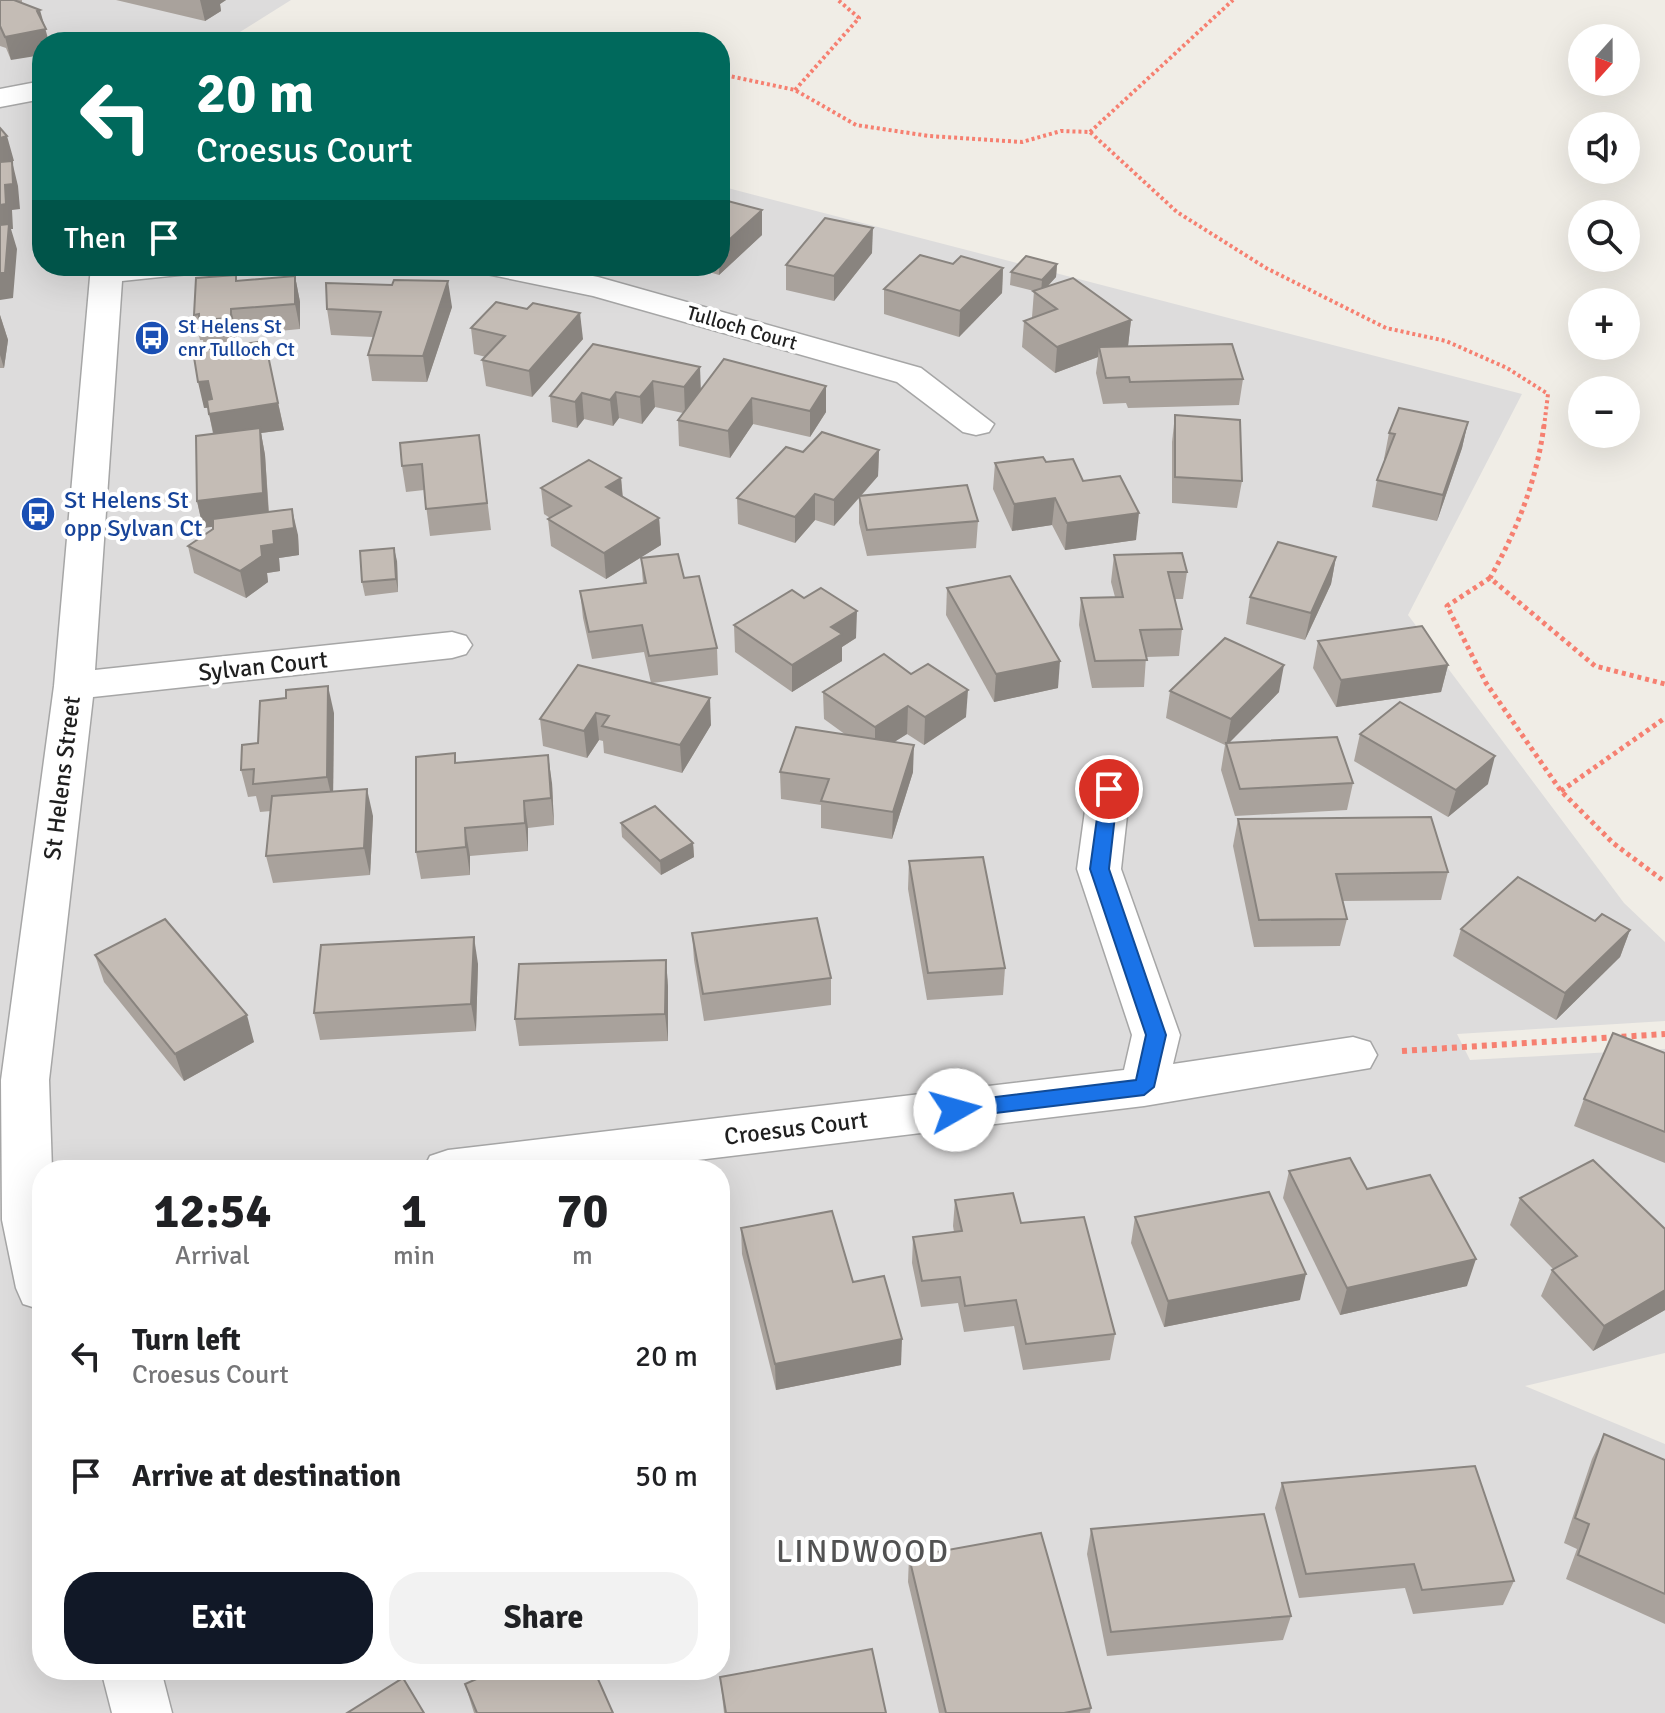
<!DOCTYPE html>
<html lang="en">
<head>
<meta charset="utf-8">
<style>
  body { margin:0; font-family:Signika,sans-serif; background:#f2f2f2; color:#202124; height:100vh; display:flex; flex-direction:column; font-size:30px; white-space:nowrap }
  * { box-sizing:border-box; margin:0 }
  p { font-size:26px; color:#757577 }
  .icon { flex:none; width:44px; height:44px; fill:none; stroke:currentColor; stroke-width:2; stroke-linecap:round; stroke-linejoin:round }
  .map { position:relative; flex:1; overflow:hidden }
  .side { position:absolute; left:32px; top:1160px; width:698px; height:520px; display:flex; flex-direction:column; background:#fff; border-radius:32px; box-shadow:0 8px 32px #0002 }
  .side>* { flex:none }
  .banner { position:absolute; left:32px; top:32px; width:698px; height:244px; border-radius:32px; box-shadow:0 8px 32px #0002; background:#00695c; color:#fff; overflow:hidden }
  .needle { width:52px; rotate:201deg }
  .fabs { position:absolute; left:1568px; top:24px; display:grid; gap:16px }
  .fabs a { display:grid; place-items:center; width:72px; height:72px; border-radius:50%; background:#fff; box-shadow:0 8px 32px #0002; font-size:40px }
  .pin { position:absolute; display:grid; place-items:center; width:68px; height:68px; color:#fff; margin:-34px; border:4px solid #fff; border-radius:50%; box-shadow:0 2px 8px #0007 }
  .me { position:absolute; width:88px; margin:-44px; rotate:83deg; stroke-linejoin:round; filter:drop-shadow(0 0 6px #0008) }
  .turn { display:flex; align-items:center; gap:28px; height:168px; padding:0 32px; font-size:36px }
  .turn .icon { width:104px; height:104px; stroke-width:2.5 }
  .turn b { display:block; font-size:56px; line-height:68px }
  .then { display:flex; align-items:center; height:76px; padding:0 32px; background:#0003; gap:16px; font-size:30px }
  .eta { display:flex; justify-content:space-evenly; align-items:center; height:136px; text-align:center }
  .eta b { font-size:48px; font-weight:800; line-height:56px }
  .primary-button { display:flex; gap:16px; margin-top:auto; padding:16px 32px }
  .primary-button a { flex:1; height:92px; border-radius:32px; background:#111827; color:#fff; font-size:32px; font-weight:800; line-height:92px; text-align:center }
  .primary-button a+a { background:#f2f2f2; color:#202124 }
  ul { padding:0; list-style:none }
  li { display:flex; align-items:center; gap:24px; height:120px; padding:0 32px }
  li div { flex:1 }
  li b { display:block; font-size:30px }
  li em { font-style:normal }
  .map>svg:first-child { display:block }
</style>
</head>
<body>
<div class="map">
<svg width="1665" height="1713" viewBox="0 0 1665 1713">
  <rect width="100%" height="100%" fill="#f0ede6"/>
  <path fill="#dddcdc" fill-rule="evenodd" d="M0 0H291L224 42H42V266H720V186L1522 394 1408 615 1624 903 1665 942V1021L1457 1034 1470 1060 1665 1049V1353L1525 1386 1665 1444V1713H0ZM42 1170H720V1670H42Z"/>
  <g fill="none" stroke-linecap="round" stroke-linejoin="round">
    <g stroke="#a6a6a6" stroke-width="3">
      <g id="street">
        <polygon points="42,81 42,99 0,107 0,89"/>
        <polygon points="91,266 203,266 198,273 122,281 95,670 452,632 466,636 472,645 466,654 452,658 93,697 49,1080 52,1170 42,1170 42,1310 23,1304 16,1288 2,1220 1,1080 54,686"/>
        <polygon points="477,266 542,266 598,277 921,368 994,424 989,432 976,435 963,432 897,382 593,296 482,273"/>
        <polygon points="1109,774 1124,779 1130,789 1121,869 1180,1035 1173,1064 1353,1037 1370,1042 1377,1055 1370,1068 1144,1106 615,1170 423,1170 430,1156 448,1150 1124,1070 1132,1035 1077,869 1088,789 1094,779"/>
        <polygon points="101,1670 161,1670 172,1713 112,1713"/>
      </g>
    </g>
    <g stroke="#f68071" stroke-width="4" stroke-dasharray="3 3" stroke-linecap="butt">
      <polyline points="720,74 795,90 856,125 929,136 1022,142 1061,131 1090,132 1177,212 1266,268 1386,328 1446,341 1507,368 1548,394 1544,427"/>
      <polyline points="795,90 859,18 838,0"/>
      <polyline points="1090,132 1233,0"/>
    </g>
    <g stroke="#f68071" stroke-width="5" stroke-dasharray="4 4" stroke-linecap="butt">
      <path d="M1544 425C1537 480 1517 530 1490 578L1595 666 1665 684"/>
      <polyline points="1490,578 1447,606 1486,683 1561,791 1613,843 1665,882"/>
      <polyline points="1561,791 1665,718"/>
    </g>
    <polyline stroke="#f68071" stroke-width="6" stroke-dasharray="5 5" stroke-linecap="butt" points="1402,1051 1665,1034"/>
    <use href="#street" fill="#fff" fill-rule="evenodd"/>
  </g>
  <g fill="#a9a29c">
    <polygon points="0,0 22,0 22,3 11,60 6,48 0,46"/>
    <polygon points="116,0 226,0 220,4 221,11 205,21"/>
    <polygon points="762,210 762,235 719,275 689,266 720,266"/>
    <polygon points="872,253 834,301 786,290 786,265"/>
    <polygon points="953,264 1003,268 1002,293 959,337 884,314 884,289"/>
    <polygon points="1057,264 1056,277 1047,287 1131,320 1128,346 1243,379 1239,405 1128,408 1126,403 1103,404 1096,373 1098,357 1055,373 1022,347 1024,321 1033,318 1032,317 1034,291 1010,285 1011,272"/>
    <polygon points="295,276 300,302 300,329 237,335 237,343 204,346 203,340 200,340 194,315 238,281"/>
    <polygon points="452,307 427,382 372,381 368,355 373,337 331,335 327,309"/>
    <polygon points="0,315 8,340 4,368 0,368"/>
    <polygon points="471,328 583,339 532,397 486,386 482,360 486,357 474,354"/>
    <polygon points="265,341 284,430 261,433 265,455 269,512 298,535 299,555 279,558 280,571 267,573 268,582 246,598 194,573 188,546 213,529 213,526 203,528 197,501 213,434 208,408 204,408"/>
    <polygon points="593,344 701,390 826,386 826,412 810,437 753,424 730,458 679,446 678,420 683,413 655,407 642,424 619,418 613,426 584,419 577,428 552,422 550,396"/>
    <polygon points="1175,415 1242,481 1237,508 1172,503 1172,442"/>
    <polygon points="1468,422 1462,448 1437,521 1372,507 1377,480 1385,459 1384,459 1389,433"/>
    <polygon points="479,435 491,530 430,536 424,490 406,492 402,466"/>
    <polygon points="879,450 878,476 861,496 978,521 976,548 867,556 859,523 859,498 834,526 815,520 795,543 738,524 737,498 803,452"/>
    <polygon points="1046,462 1083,481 1136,540 1065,550 1052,525 1012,531 993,489 995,463"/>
    <polygon points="621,478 623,497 659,518 661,545 606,579 551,546 548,519 550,518 544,514 541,488"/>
    <polygon points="1114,555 1187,572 1183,599 1175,599 1182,629 1179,656 1146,657 1144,687 1092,688 1079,625 1081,598 1115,597 1111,582"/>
    <polygon points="1336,557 1331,584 1305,640 1246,624 1250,597"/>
    <polygon points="641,558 684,578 717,648 718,675 652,683 711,725 682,773 604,753 603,741 599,740 587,758 543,746 540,719 651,683 644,652 592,659 583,618 580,591 643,583"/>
    <polygon points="397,561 398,592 365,596 362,582"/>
    <polygon points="947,588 1058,688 994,702 946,615"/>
    <polygon points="734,625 856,638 842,647 842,661 792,692 735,652"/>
    <polygon points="1318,641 1448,665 1441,692 1336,707 1313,668"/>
    <polygon points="1170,691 1279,692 1230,742 1353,783 1347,810 1235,816 1221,770 1225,745 1166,718"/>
    <polygon points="823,692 966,717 924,745 907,734 894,742 913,772 892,839 821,828 821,805 781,799 780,772 846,735 824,719"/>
    <polygon points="334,713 333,791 373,816 370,875 273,883 266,856 271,811 260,812 256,796 248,797 241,770 258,743"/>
    <polygon points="1360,734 1488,784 1448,817 1354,761"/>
    <polygon points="457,763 552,783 554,825 528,828 528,851 470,856 470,875 421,879 416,852"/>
    <polygon points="1238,819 1448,872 1441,900 1342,901 1347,919 1340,946 1254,947 1233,846"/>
    <polygon points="621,823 693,843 694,857 661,875 622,837"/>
    <polygon points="909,861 1005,968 1003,995 927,1000 908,889"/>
    <polygon points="1461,929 1630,930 1620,957 1556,1020 1453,956"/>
    <polygon points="692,933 831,978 831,1005 704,1021 694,960"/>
    <polygon points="95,955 254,1042 184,1081 104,982"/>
    <polygon points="666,960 668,987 668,1041 519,1046 515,1019"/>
    <polygon points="478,964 476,1031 320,1040 314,1013"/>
    <polygon points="1665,1053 1665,1163 1574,1126 1584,1099"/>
    <polygon points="1289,1171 1367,1189 1467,1286 1340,1315 1283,1198"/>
    <polygon points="1520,1198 1665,1229 1665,1310 1593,1351 1541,1296 1552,1270 1553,1269 1510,1225"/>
    <polygon points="955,1200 1021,1223 1115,1334 1110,1360 1023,1370 1014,1326 964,1332 958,1303 921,1307 912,1263 913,1237 954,1232 953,1226"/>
    <polygon points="1135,1217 1300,1300 1164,1327 1131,1243"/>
    <polygon points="741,1228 853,1282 901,1365 776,1390 742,1254"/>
    <polygon points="720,1340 724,1386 720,1386"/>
    <polygon points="1604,1434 1665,1460 1665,1624 1566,1579 1577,1549 1564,1543 1592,1459"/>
    <polygon points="1282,1483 1514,1581 1503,1605 1413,1614 1405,1588 1299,1598 1275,1508"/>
    <polygon points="1091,1529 1291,1616 1283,1640 1107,1656 1087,1554"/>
    <polygon points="909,1557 1091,1708 1090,1713 939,1713 908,1582"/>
    <polygon points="720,1677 886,1713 724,1713"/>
    <polygon points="465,1684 613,1713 474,1713"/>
  </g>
  <g fill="#89847f">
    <polygon points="200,0 226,0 220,4 221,11 205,21"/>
    <polygon points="40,10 49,42 42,42 42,55 11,60 5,37"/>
    <polygon points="7,136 14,161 12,161 18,186 20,209 12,210 13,229 11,229 17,249 13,298 0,300 0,138"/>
    <polygon points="762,210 762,235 719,275 720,248"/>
    <polygon points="873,228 872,253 834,301 834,276"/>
    <polygon points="1057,264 1056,277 1041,293 1042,280"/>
    <polygon points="1003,268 1002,293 959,337 960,311"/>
    <polygon points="295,276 300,302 300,329 295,304"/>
    <polygon points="448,281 452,307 427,382 423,356"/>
    <polygon points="231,309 237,335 237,343 231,318"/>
    <polygon points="580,313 583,339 532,397 529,371"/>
    <polygon points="0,315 8,340 4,368 0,355"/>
    <polygon points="1131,320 1128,346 1099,347 1098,357 1055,373 1057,347"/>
    <polygon points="700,367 701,393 685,414 684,387"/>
    <polygon points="208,381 214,407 204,408 198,382"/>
    <polygon points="653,381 655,407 642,424 640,397"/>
    <polygon points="826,386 826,412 810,437 810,411"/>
    <polygon points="616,392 619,418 613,426 610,400"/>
    <polygon points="582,393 584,419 577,428 575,402"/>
    <polygon points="752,398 753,424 730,458 728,431"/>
    <polygon points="278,403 284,430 261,433 265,455 269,520 203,528 197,501 215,440 209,414"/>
    <polygon points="1468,422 1462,448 1437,521 1443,495"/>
    <polygon points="879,450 878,476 834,526 834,500"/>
    <polygon points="621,478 623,504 606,487"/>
    <polygon points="815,494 815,520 795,543 795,517"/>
    <polygon points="1055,498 1052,525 1012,531 1014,504"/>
    <polygon points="292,509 298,535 299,555 279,558 280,571 267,573 268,582 246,598 240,571"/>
    <polygon points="1139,513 1136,540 1065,550 1067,523"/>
    <polygon points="659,518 661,545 606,579 604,553"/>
    <polygon points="394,548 397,561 398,592 396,579"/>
    <polygon points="1336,557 1331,584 1305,640 1311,613"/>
    <polygon points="857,611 856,638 842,647 842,661 792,692 792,665 831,627"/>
    <polygon points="1060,661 1058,688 994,702 996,674"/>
    <polygon points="1284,665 1279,692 1226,746 1231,719"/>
    <polygon points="1448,665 1441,692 1336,707 1341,680"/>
    <polygon points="328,686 334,713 333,804 327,777"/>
    <polygon points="968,690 966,717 924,745 925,717"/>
    <polygon points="710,698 711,725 682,773 680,745"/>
    <polygon points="908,706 907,734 875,754 875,727"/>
    <polygon points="596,713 599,740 587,758 584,731"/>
    <polygon points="914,745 913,772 892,839 893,812"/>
    <polygon points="548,755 552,783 554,825 551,798"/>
    <polygon points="1495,756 1488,784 1448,817 1456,790"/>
    <polygon points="367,789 373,816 370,875 364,848"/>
    <polygon points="524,801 528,828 528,851 525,823"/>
    <polygon points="465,828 470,856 470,875 466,847"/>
    <polygon points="693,843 694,857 661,875 660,861"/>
    <polygon points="1630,930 1620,957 1556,1020 1565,993"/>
    <polygon points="474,937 478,964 476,1031 471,1004"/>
    <polygon points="666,960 668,987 668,1041 665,1014"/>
    <polygon points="247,1015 254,1042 184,1081 175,1054"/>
    <polygon points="1476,1259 1467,1286 1340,1315 1347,1288"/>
    <polygon points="1306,1274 1300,1300 1164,1327 1168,1301"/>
    <polygon points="1665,1290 1665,1310 1593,1351 1604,1326"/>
    <polygon points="902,1339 901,1365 776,1390 775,1364"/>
  </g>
  <g fill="#c4bcb5" stroke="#89847f" stroke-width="2">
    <polygon points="0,0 14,0 40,10 37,11 46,29 5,37 0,26"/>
    <polygon points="0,128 7,136 0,138"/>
    <polygon points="12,161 13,184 5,185 6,204 0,205 0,162"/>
    <polygon points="720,199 762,210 720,248"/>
    <polygon points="825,218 873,228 834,276 786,265"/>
    <polygon points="9,224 5,273 0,273 0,225"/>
    <polygon points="920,255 953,264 961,256 1003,268 960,311 884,289"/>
    <polygon points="1026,256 1057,264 1042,280 1011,272"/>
    <polygon points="236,275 236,281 295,276 295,304 231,309 231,318 199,320 199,314 194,315 196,278"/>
    <polygon points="1073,278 1131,320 1057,347 1024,321 1057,309 1033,291"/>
    <polygon points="394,280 448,281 423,356 368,355 381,312 327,309 326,283 392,285"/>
    <polygon points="496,302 527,309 533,303 580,313 529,371 482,360 505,336 471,328"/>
    <polygon points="265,341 278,403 209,414 207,400 212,399 208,381 198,382 193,351"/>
    <polygon points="593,344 700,367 684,387 653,381 640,397 616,392 610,400 582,393 575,402 550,396"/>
    <polygon points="1232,344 1243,379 1130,382 1129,377 1106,378 1099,347"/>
    <polygon points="724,359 826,386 810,411 752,398 728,431 678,420"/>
    <polygon points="1399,408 1468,422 1443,495 1377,480 1395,434 1389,433"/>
    <polygon points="1175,415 1240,420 1242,481 1175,477"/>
    <polygon points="260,428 263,493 197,501 196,436"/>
    <polygon points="822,432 879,450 834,500 815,494 795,517 737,498 786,447 803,452"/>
    <polygon points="479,435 487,503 426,509 422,464 402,466 400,443"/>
    <polygon points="1043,457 1046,462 1073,459 1083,481 1120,476 1139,513 1067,523 1055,498 1014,504 995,463"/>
    <polygon points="589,460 621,478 606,487 659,518 604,553 548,519 571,506 541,488"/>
    <polygon points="967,485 978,521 867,530 859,496"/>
    <polygon points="292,509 294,528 273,531 274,544 261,546 262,556 240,571 188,546 213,529 213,519"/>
    <polygon points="1278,542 1336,557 1311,613 1250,597"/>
    <polygon points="394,548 396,579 362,582 360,551"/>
    <polygon points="1182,553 1187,572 1168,572 1182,629 1140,630 1147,660 1095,661 1081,598 1123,597 1114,555"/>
    <polygon points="678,554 684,578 699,576 717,648 649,656 642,625 589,632 580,591 646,583 641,558"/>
    <polygon points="1010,576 1060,661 996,674 947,588"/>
    <polygon points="821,588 857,611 831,627 842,634 792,665 734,625 792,590 804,598"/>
    <polygon points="1422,626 1448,665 1341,680 1318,641"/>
    <polygon points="1225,638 1284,665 1231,719 1170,691"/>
    <polygon points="884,654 911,674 928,664 968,690 925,717 908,706 875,727 823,692"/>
    <polygon points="578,665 710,698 680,745 602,726 609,716 596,713 584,731 540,719"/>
    <polygon points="328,686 327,777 253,784 254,769 241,770 242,745 258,743 260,701 286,698 286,690"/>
    <polygon points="1400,702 1495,756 1456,790 1360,734"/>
    <polygon points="796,727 914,745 893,812 821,801 829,779 780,772"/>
    <polygon points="1337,737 1353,783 1240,789 1226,743"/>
    <polygon points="455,753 455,763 548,755 551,798 524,801 525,823 465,828 466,847 416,852 416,757"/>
    <polygon points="367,789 364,848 266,856 272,796"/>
    <polygon points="655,806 693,843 660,861 621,823"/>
    <polygon points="1431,817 1448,872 1336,874 1347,919 1259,920 1238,819"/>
    <polygon points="983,857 1005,968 928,973 909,861"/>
    <polygon points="1518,877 1595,921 1602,914 1630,930 1565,993 1461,929"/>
    <polygon points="817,918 831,978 703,994 692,933"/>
    <polygon points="165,919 247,1015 175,1054 95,955"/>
    <polygon points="474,937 471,1004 314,1013 321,945"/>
    <polygon points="666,960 665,1014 515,1019 519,964"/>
    <polygon points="1613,1033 1665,1053 1665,1132 1584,1099"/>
    <polygon points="1350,1158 1367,1189 1430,1175 1476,1259 1347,1288 1289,1171"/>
    <polygon points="1593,1160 1665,1229 1665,1290 1604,1326 1552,1270 1577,1256 1520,1198"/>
    <polygon points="1269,1192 1306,1274 1168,1301 1135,1217"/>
    <polygon points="1013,1193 1021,1223 1084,1217 1115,1334 1026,1344 1016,1300 965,1306 960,1277 922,1281 913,1237 962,1231 955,1200"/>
    <polygon points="832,1211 853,1282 884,1276 902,1339 775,1364 741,1228"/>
    <polygon points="720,1340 723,1360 720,1360"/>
    <polygon points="1604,1434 1665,1460 1665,1594 1578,1555 1589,1524 1575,1518"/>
    <polygon points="1475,1466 1514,1581 1422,1590 1414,1564 1306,1574 1282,1483"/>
    <polygon points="1264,1514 1291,1616 1111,1632 1091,1529"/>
    <polygon points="1041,1533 1091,1708 1064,1713 946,1713 909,1557"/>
    <polygon points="872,1649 886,1713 726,1713 720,1677"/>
    <polygon points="497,1670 594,1670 613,1713 477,1713 465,1684"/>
    <polygon points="403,1678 424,1713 347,1713"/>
  </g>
  <polygon fill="#1a73e8" stroke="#114b97" stroke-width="2" points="1109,783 1118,789 1109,869 1166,1035 1154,1087 1144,1095 955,1118 947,1115 944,1110 955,1102 1136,1080 1146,1035 1090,869 1101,789"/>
  <defs>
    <g id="bus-disc" transform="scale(1.8)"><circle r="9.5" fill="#1a4fb4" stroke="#fff"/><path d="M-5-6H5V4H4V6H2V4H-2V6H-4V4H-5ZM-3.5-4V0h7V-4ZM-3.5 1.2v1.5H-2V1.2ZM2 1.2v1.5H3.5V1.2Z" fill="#fff"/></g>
  </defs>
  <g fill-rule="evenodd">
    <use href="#bus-disc" x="152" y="338"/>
    <use href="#bus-disc" x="38" y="514"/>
  </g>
  <g text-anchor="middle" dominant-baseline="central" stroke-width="8" stroke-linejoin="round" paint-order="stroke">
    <g font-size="20" fill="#164399" stroke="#fff" text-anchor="start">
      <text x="178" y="326">St Helens St<tspan x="178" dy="23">cnr Tulloch Ct</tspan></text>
    </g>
    <g font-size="20" fill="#1f1f1f" stroke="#fff">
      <text transform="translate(742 328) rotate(16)">Tulloch Court</text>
    </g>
    <g font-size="24" fill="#164399" stroke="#fff" text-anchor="start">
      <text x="64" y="500">St Helens St<tspan x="64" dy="28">opp Sylvan Ct</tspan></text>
    </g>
    <g font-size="24" fill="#1f1f1f" stroke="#fff">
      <text transform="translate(263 666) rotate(-6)">Sylvan Court</text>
      <text transform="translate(62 778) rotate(-83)">St Helens Street</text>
      <text transform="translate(796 1128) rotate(-7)">Croesus Court</text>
    </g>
    <g font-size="32" letter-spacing="2" fill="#525252" stroke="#fff">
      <text x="863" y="1551">LINDWOOD</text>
    </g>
  </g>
</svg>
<div class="fabs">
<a><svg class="needle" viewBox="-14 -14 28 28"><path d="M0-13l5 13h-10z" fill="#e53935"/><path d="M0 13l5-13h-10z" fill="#757577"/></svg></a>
<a><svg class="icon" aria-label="sound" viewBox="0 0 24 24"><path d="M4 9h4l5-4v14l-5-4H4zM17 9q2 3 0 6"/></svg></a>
<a><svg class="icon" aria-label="search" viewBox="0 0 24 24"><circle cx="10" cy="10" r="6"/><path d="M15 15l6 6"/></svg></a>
<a>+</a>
<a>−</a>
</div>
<div class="pin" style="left:1109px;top:789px;background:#d93025"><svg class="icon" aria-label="arrive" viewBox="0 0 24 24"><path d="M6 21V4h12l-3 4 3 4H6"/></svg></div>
<svg class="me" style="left:955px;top:1110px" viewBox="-20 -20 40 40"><circle r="19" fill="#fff"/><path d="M0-13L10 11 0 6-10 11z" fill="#1a73e8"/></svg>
<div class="banner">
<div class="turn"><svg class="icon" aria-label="left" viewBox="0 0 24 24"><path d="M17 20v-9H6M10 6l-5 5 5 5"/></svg><div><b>20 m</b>Croesus Court</div></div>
<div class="then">Then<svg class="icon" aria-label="arrive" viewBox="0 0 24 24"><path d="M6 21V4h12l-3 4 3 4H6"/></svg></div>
</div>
<section class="side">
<div class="eta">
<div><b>12:54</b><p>Arrival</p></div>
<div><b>1</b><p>min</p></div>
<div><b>70</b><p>m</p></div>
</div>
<ul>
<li><svg class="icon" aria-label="left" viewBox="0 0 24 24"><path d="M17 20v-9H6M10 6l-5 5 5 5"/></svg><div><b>Turn left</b><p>Croesus Court</p></div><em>20 m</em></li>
<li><svg class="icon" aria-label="arrive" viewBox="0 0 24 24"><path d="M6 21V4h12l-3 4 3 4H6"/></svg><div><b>Arrive at destination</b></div><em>50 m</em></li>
</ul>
<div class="primary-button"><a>Exit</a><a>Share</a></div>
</section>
</div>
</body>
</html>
